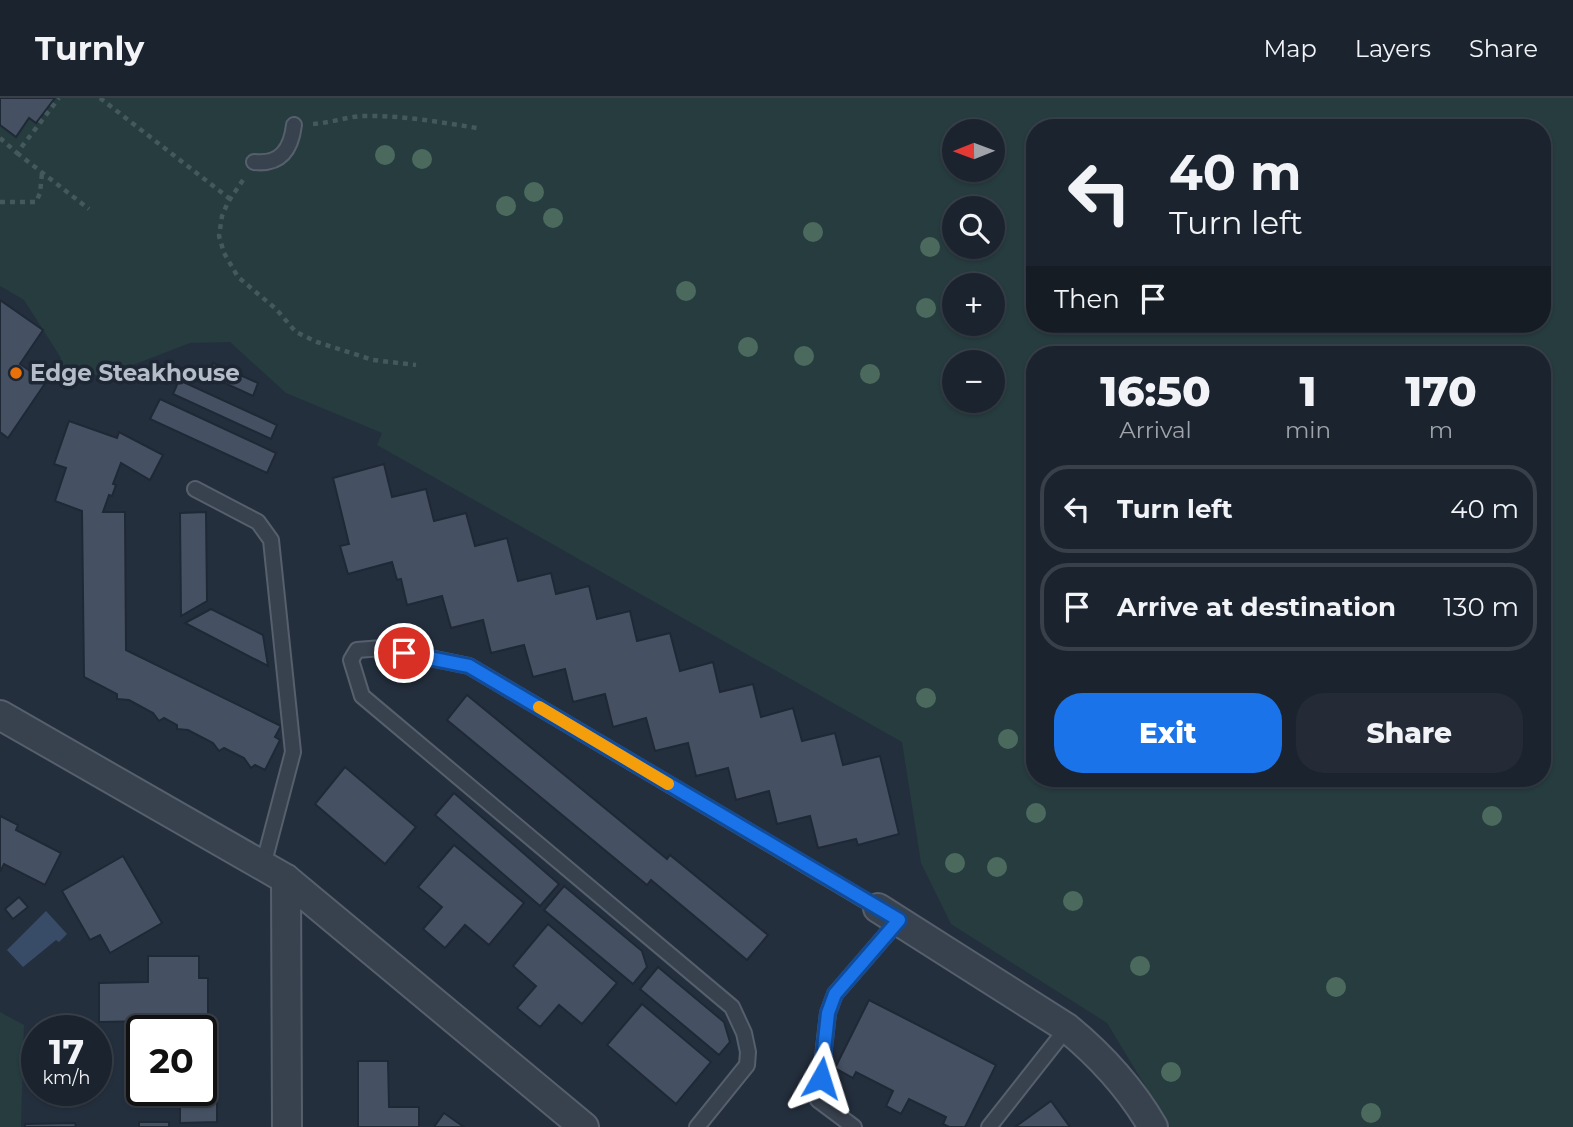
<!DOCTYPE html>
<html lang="en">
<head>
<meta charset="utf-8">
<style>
  body { margin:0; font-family:Montserrat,sans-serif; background:#242b36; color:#f1f3f6; height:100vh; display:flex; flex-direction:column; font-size:26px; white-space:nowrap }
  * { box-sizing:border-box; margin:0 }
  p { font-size:23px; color:#a0a4aa }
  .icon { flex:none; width:38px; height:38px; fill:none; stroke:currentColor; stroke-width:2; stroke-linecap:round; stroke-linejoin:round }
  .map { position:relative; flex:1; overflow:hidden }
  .sheet { position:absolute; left:1026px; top:248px; width:525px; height:441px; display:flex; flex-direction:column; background:#1b232e; border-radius:28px; box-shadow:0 2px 5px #0004,0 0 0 2px #39404a }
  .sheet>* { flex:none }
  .top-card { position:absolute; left:1026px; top:21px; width:525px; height:214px; border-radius:28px; box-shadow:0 2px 5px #0004,0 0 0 2px #39404a; background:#1b232e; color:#f1f3f6; overflow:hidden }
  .needle { width:46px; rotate:269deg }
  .tools { position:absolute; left:942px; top:21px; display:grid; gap:14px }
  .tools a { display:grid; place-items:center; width:63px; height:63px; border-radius:50%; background:#1b232e; box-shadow:0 2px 5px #0004,0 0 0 2px #39404a; font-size:35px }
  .speed { position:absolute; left:21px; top:917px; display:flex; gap:14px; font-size:35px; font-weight:700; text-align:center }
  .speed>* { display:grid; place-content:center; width:91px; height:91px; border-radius:50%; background:#1b232e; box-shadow:0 2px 5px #0004,0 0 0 2px #39404a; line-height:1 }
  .speed small { font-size:18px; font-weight:400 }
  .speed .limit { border:4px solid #111; border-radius:10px; background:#fff; color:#111 }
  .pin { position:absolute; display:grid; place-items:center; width:60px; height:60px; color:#fff; margin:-30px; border:4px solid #fff; border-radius:50%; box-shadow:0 2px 7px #0007 }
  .me { position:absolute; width:77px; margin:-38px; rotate:6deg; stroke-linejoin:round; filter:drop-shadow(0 0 5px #0008) }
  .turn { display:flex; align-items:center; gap:24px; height:147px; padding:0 28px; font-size:32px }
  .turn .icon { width:91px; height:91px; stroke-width:2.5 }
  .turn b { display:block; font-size:49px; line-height:60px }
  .then { display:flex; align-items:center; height:66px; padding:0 28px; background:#0003; gap:14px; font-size:26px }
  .eta { display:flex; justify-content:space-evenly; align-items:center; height:119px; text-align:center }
  .eta b { font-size:42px; font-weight:800; line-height:49px }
  .action { display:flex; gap:14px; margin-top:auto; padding:14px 28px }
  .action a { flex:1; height:80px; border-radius:28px; background:#1a73e8; color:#fff; font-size:28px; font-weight:800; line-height:80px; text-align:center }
  .action a+a { background:#242b36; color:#f1f3f6 }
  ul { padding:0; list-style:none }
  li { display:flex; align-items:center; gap:21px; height:88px; margin:0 14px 10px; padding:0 14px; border:4px solid #39404a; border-radius:28px }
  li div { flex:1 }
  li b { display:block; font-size:26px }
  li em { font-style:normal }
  header { display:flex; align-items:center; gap:42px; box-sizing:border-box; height:98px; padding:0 35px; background:#1b232e; border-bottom:2px solid #39404a }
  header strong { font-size:33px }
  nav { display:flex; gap:38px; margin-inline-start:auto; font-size:24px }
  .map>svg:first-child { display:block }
</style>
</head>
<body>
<header>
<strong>Turnly</strong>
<nav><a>Map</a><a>Layers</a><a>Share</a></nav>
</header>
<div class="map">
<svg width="1573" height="1029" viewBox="0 0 1573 1029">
  <rect width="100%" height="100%" fill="#242f3e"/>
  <g fill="#263c3f" fill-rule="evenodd">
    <path d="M0 0H1573V1029H1170L1107 925 951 826 921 765 902 644 377 347 382 335 286 295 230 244 190 245 104 278 53 272 61 260 24 202 0 188ZM1034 30H1542V226H1034ZM954 33H992V72H954ZM954 110H992V149H954ZM954 187H992V226H954ZM1034 257H1542V681H1034ZM954 264H992V303H954Z"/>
    <polygon points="0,914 24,927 21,1029 0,1029"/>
  </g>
  <polygon fill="#394c67" points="46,813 67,836 59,844 56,842 23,869 7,852"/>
  <g fill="#455162" stroke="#1f2835" stroke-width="2">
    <polygon points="0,0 55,0 36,25 29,20 16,39 0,27"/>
    <polygon points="0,202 43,232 20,266 46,284 8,340 0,334"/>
    <polygon points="213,265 258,285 253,298 207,277"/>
    <polygon points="179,282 277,327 271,341 173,296"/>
    <polygon points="160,301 276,355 267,375 150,321"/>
    <polygon points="69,323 117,340 119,334 163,357 150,382 121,365 113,386 116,387 112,398 109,397 103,414 125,414 126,552 281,628 275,639 280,642 265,672 255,667 251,670 244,660 224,650 219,653 213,645 188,632 177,631 177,627 164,620 159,623 153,615 129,602 117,601 117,596 84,579 82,413 55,403 66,370 54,366"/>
    <polygon points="384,366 392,399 426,391 434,423 466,415 475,448 507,440 518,483 551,475 556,496 589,488 597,521 630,513 637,543 670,535 680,573 713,564 720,594 753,586 761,619 793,610 802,643 835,635 843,667 880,658 899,736 858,747 856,741 818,750 810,718 777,726 769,693 736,702 728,670 696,678 688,645 655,653 646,620 613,629 605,596 573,604 565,571 533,579 524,547 491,555 483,522 451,530 442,498 407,507 401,481 397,482 392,464 348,476 340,448 349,446 333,380"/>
    <polygon points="206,414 207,503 181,518 180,415"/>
    <polygon points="211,511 263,537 268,568 185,525"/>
    <polygon points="467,597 667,761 670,757 768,837 747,862 651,782 647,787 447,622"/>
    <polygon points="345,669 416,729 385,766 315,706"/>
    <polygon points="454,695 559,786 540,808 435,717"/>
    <polygon points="0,718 18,727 16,732 61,755 45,787 4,766 0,774"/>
    <polygon points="454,747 524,805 489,847 465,827 445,850 423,831 442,809 418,789"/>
    <polygon points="123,758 162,825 110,855 100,837 90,842 62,793"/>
    <polygon points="564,788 642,853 647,869 633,886 544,812"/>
    <polygon points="19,799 28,809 13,821 5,811"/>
    <polygon points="548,826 617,885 582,926 559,907 540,929 517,910 536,888 513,868"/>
    <polygon points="148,858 199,858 199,880 208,880 208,928 199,928 199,933 148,933 148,923 99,924 99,885 148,884"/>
    <polygon points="658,869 724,924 730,944 719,957 640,891"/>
    <polygon points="869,902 996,967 965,1029 949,1029 943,1026 946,1019 909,1001 901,1016 886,1008 893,993 856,974 853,980 835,970"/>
    <polygon points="642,906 711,964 676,1006 607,947"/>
    <polygon points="358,963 388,963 389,1009 419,1009 419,1029 358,1029"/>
    <polygon points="201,986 217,986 217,1024 180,1025 180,992 201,992"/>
    <polygon points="1051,1003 1070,1029 1015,1029"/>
    <polygon points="444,1015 464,1029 434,1029"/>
    <rect x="139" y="1024" width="30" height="5"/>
    <polygon points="75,1025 76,1029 25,1029 25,1026"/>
  </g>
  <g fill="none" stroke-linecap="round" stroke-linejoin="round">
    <g stroke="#565f6c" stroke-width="18">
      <g id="lane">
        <path d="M254 64C281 67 291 51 294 27"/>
        <polyline points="195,391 258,424 271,442 293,654 263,768"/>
        <polyline points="697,1029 747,967 748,954 744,935 732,909 362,598 351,562 357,552 382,550 469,568 878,810"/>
        <polyline points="854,1029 818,1002 828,915 835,896 899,822"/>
        <polyline points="989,1029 1067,930"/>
      </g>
    </g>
    <g stroke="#565f6c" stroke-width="32">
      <g id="street">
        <polyline points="0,617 286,781 584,1029"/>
        <polyline points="286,781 287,1029"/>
        <path d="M878 810 1067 930C1101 958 1131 991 1153 1029"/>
      </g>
    </g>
    <g stroke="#44595c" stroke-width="4.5" stroke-dasharray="5 5" stroke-linecap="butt">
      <polyline points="100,0 230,101"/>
      <path d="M313 26C330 25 346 19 362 18 401 17 439 24 477 30"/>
      <polyline points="0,40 17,55 59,0"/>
      <polyline points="17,55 89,111"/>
      <polyline points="243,82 228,104 222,118 219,138 224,155 238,179 276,211 296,234 317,244 373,262 416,267"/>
      <polyline points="0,104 36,104 40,95 42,75"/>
    </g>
    <use href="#lane" stroke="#38414e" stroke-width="14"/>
    <use href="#street" stroke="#38414e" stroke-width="28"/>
  </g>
  <g fill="#4b6a5d">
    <circle cx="385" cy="57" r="10"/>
    <circle cx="422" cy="61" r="10"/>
    <circle cx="534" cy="94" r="10"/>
    <circle cx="506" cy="108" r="10"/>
    <circle cx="553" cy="120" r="10"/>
    <circle cx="813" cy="134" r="10"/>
    <circle cx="930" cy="149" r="10"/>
    <circle cx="686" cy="193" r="10"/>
    <circle cx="926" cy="210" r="10"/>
    <circle cx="748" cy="249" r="10"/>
    <circle cx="804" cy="258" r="10"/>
    <circle cx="870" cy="276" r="10"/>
    <circle cx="926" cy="600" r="10"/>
    <circle cx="1008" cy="641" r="10"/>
    <circle cx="1036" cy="715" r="10"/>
    <circle cx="1492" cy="718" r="10"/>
    <circle cx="955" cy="765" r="10"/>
    <circle cx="997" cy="769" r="10"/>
    <circle cx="1073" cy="803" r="10"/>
    <circle cx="1140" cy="868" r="10"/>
    <circle cx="1336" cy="889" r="10"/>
    <circle cx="1171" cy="974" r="10"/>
    <circle cx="1371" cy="1015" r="10"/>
  </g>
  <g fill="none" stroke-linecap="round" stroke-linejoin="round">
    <g stroke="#114b97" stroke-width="18">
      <polyline id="route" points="404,555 469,568 899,822 835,896 828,915 821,980"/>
    </g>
    <use href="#route" stroke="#1a73e8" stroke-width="12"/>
    <polyline stroke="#f59e0b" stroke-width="12" points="539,609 668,686"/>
  </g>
  <circle fill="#e8710a" stroke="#1d2633" stroke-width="2.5" cx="16" cy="275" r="7"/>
  <g text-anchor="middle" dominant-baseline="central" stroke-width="7" stroke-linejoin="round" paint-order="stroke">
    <g font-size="23" font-weight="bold" fill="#b4bcc9" stroke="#1d2633" text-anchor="start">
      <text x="30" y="275">Edge Steakhouse</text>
    </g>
  </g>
</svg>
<div class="tools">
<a><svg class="needle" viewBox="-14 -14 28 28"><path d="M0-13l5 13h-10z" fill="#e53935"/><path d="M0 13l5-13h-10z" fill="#a0a4aa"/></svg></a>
<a><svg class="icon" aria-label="search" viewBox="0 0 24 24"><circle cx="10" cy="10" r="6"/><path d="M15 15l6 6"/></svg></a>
<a>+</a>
<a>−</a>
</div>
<div class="speed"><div>17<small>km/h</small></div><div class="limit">20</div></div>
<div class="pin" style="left:404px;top:555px;background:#d93025"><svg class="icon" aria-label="arrive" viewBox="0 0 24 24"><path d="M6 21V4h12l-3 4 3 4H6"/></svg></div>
<svg class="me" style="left:821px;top:980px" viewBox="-20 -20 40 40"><path d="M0-17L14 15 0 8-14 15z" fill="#1a73e8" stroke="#fff" stroke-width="4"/></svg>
<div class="top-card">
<div class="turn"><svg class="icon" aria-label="left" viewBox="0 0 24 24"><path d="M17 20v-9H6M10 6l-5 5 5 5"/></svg><div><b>40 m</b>Turn left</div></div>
<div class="then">Then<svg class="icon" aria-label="arrive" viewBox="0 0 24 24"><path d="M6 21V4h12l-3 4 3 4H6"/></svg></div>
</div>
<section class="sheet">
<div class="eta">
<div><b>16:50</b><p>Arrival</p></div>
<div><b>1</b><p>min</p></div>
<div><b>170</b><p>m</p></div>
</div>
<ul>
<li><svg class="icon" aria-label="left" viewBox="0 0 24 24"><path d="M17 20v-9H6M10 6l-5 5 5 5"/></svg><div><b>Turn left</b></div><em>40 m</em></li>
<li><svg class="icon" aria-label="arrive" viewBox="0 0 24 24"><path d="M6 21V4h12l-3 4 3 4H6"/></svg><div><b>Arrive at destination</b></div><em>130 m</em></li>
</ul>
<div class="action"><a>Exit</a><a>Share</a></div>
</section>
</div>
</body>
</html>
